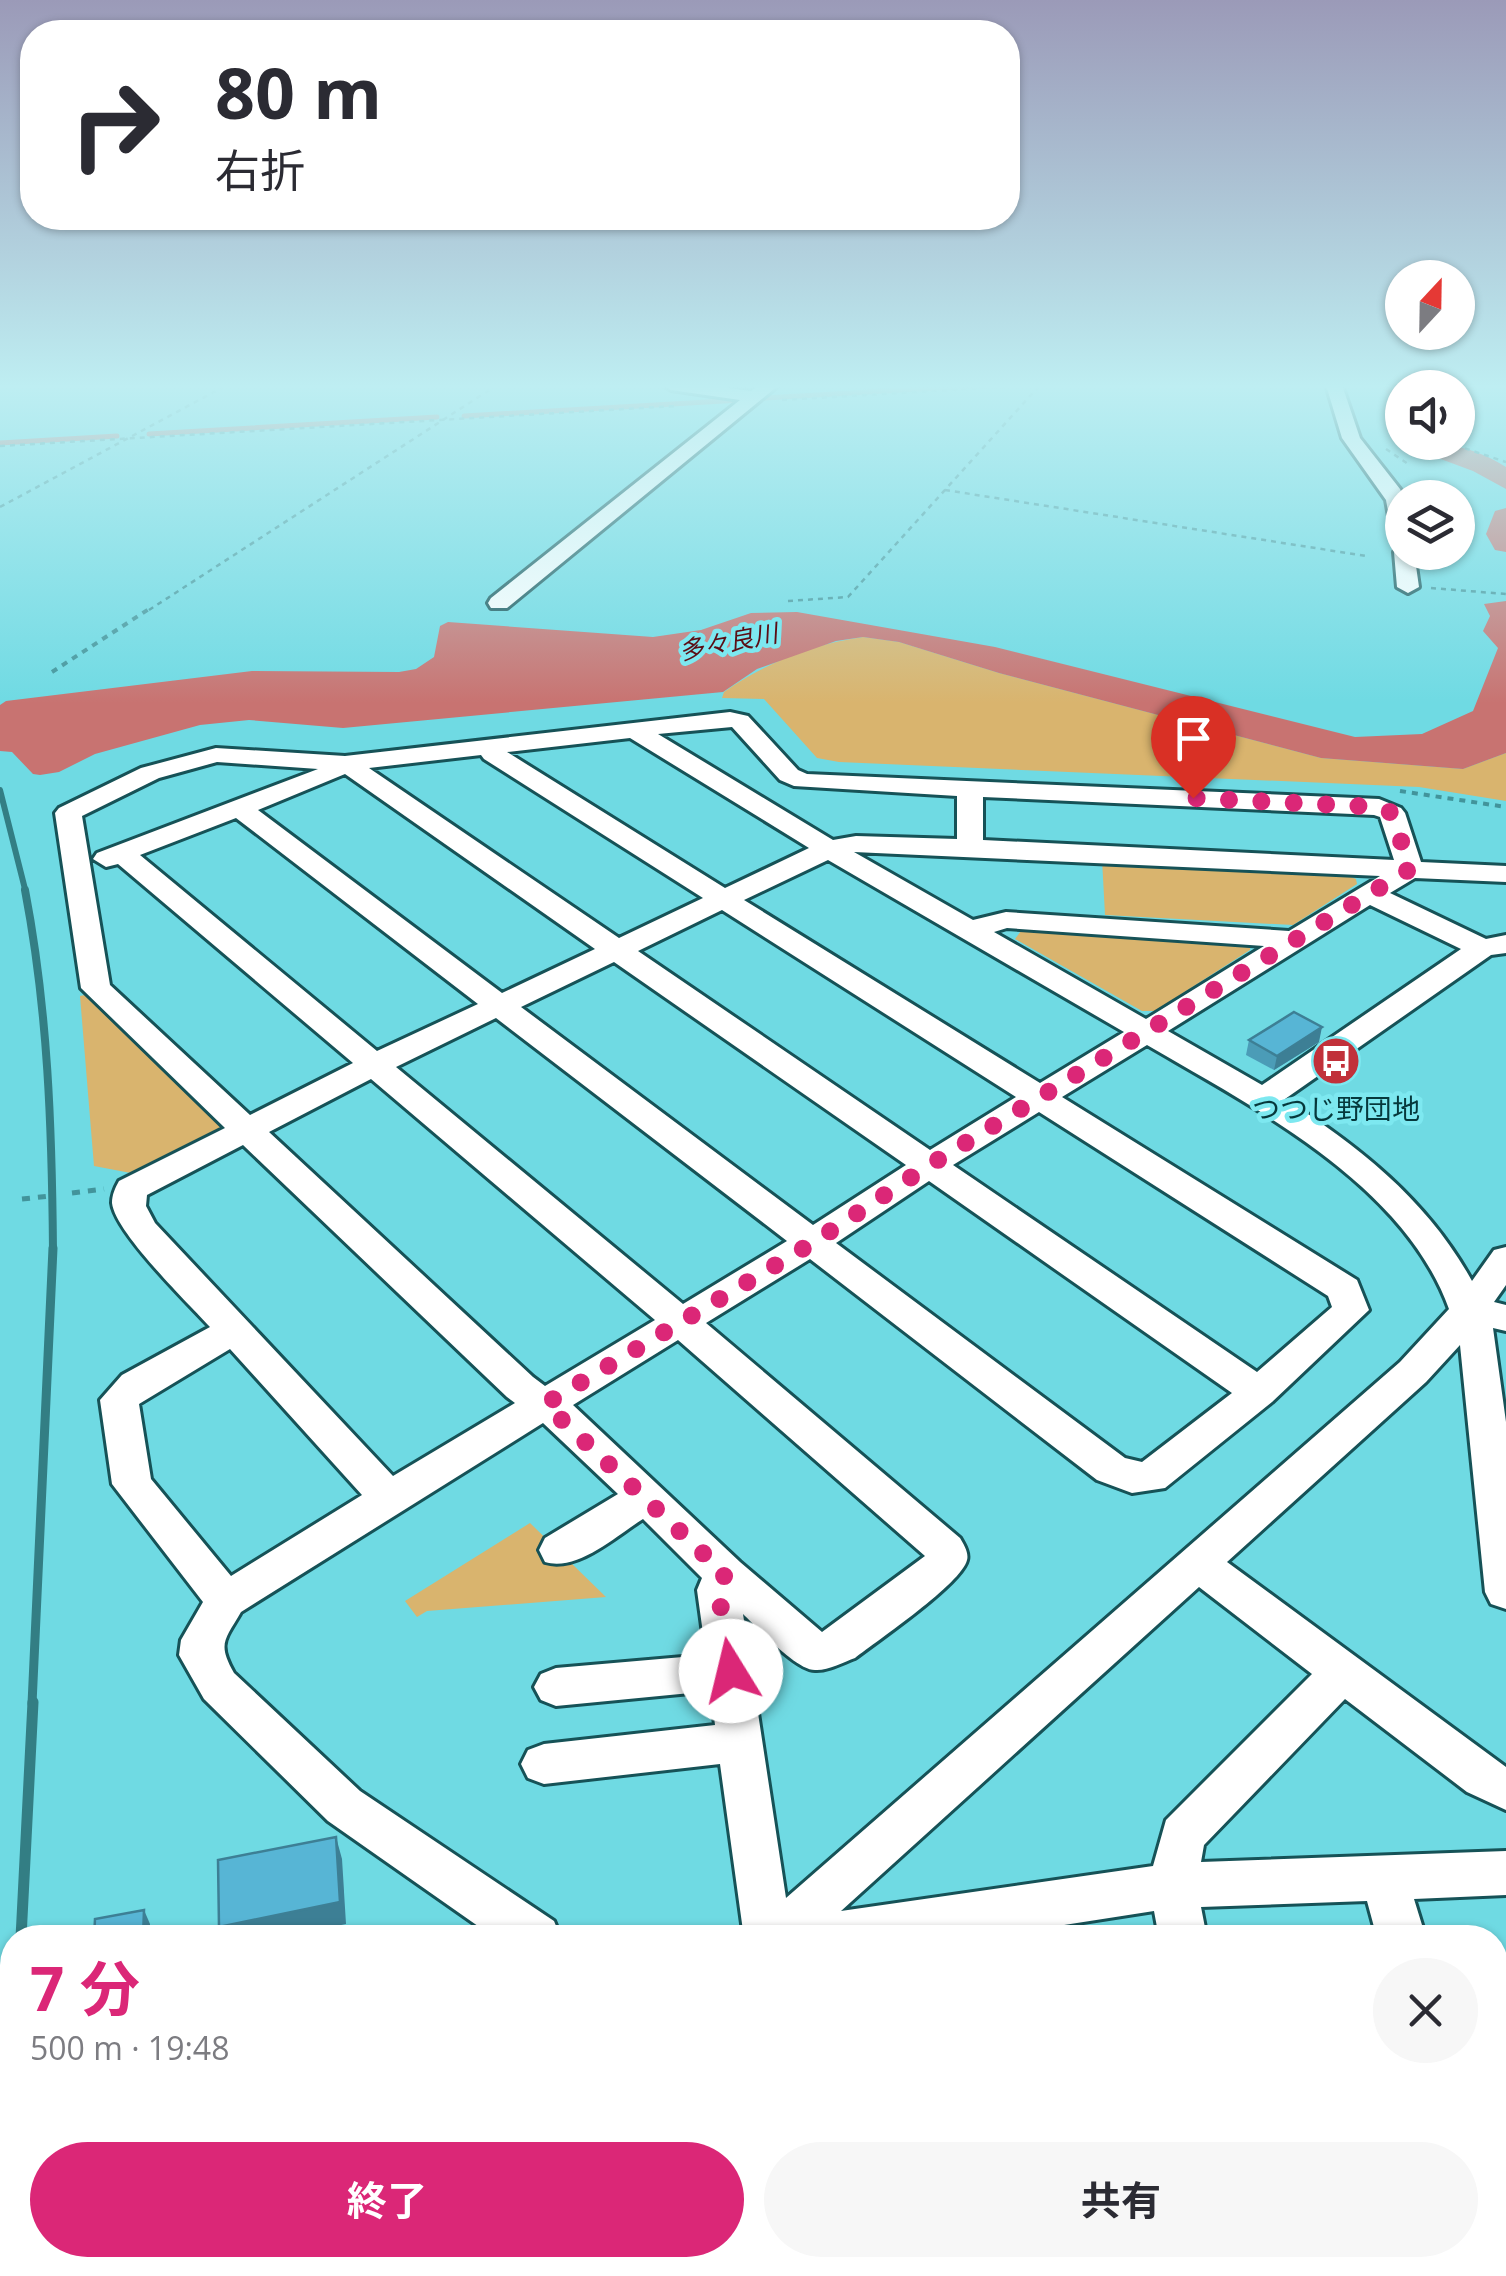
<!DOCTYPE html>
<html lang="ja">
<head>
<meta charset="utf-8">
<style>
  body { margin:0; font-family:"Open Sans","Noto Sans JP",sans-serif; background:#f7f7f7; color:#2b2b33; height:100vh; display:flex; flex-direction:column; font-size:38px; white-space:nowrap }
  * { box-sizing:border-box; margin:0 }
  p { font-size:32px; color:#7c7c81 }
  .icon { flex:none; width:55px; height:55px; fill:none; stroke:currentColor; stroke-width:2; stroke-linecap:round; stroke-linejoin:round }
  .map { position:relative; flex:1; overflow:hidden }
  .details { position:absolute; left:0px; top:1925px; width:1508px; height:352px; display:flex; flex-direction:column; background:#fff; border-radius:40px 40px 0 0; box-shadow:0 2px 8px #0004 }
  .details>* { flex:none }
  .top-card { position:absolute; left:20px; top:20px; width:1000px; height:210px; border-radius:40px; box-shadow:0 2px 8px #0004; background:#fff; color:#2b2b33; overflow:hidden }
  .needle { width:65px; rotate:22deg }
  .tools { position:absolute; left:1385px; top:260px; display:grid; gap:20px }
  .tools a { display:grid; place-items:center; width:90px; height:90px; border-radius:50%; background:#fff; box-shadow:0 2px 8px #0004; font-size:50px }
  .pin { position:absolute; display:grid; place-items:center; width:85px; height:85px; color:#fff; margin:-102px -42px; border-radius:50% 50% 50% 0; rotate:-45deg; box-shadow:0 0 10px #0007 }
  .pin .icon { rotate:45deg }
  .me { position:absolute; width:110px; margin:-55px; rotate:351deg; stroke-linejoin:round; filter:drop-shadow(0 0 8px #0008) }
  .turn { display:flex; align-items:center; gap:35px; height:210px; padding:0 30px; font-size:45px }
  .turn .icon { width:130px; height:130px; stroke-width:2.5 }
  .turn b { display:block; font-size:70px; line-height:85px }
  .round { display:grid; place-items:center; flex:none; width:105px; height:105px; border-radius:52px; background:#f7f7f7 }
  .summary { display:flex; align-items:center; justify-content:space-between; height:170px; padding:0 30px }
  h1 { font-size:60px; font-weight:700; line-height:75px; color:#db2777 }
  .primary-button { display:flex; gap:20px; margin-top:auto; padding:20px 30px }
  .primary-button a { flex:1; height:115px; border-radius:60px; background:#db2777; color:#fff; font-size:40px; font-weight:700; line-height:115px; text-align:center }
  .primary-button a+a { background:#f7f7f7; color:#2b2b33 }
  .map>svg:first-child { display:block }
</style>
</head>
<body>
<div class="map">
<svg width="1506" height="2276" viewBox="0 0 1506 2276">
  <rect width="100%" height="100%" fill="#6fdae3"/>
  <g fill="#d9b46e">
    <path d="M863 637 899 642 999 673 1321 758 1463 769 1506 753V801L1419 787 839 762 817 758 764 699 722 698 724 692C765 663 813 644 863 637Z"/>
    <polygon points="1102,859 1338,872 1356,879 1357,884 1293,925 1105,915"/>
    <polygon points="1023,928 1250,943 1250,950 1155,1011 1142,1011 1015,939"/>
    <polygon points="85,995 223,1121 217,1134 136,1174 94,1166 80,996"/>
    <polygon points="530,1523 606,1597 427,1611 417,1617 405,1601"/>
  </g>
  <polygon fill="#c87371" points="1506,601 1506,753 1463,769 1321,758 999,673 899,642 863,637 836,641 757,669 723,692 343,728 249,720 200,725 95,754 59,772 40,775 33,774 12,752 0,751 0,705 6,701 252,671 399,672 416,669 434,657 440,626 448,622 653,637 701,630 751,613 797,612 995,647 1355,737 1422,734 1473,711 1498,648 1483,631 1490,616 1484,604"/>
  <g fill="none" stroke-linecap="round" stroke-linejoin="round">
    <g stroke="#c87371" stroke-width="5">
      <polyline points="764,398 989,385"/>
      <polyline points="464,416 741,400"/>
      <polyline points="149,434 437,417"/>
      <polyline points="0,443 117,436"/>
    </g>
    <g fill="#c87371" fill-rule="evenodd">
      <polygon points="1379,385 1408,385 1412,388 1402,388 1402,401 1393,399"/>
      <path d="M1407 442C1444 442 1475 447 1506 467V489L1473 471 1411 448Z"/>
      <polygon points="1506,508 1506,552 1495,550 1486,534 1495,511"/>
    </g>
    <g stroke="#165257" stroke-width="6">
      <g id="minor">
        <polygon points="663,385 705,385 751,391 760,385 779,385 507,608 491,608 488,603 491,598 740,400 671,390"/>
        <polygon points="1326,385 1342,385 1360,438 1400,489 1404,498 1402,539 1392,533 1386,500 1342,438"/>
        <polygon points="1402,546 1402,552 1414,552 1419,587 1408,593 1397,587 1394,552"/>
        <path d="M730 712 748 716 798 770 807 774 1379 799 1401 808 1405 813 1421 862 1506 866V882L1415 878 1390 893 1486 939 1506 935V953L1491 955 1285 1099C1360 1147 1428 1201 1472 1281L1494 1250 1506 1247V1285L1494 1302 1506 1305V1331L1493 1328 1506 1422V1609L1491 1604 1485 1592 1460 1345 1426 1382 1227 1562 1506 1767V1810L1467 1792 1345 1699 1204 1845 1201 1862 1506 1851V1895L1414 1899 1426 1938H1377L1367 1901 1201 1907 1207 1938H1159L1154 1911 980 1938H744L720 1764 544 1784 528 1778 521 1764 528 1750 544 1744 715 1725 711 1691 556 1706 541 1700 534 1687 541 1674 556 1668 706 1655 697 1590 702 1578 643 1519C616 1536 577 1572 545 1562L539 1550 545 1538 618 1494 543 1423 241 1612C225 1640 217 1643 234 1673L360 1791 554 1921 561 1938H495L328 1821 204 1699 179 1655 181 1640 203 1602 112 1484 100 1400 122 1375 210 1327C188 1303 115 1232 112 1203 112 1195 115 1188 119 1181L225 1128 81 988 55 813 59 808 141 768 216 748 345 756ZM732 727 780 780 794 786 957 796V839L856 836 833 840 658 734ZM630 738 809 848 725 888 507 752ZM481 755 484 759 703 898 619 938 369 768ZM217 762 318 769 97 853 93 859 106 867 118 864 353 1063 250 1115 110 985 82 816 159 778ZM345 774 595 949 502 993 258 810ZM983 797 1374 815 1380 817 1394 860 983 840ZM236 818 478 1004 377 1051 140 855ZM854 852 1380 876 1289 931 1006 912 973 920ZM828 860 1124 1032 1040 1083 744 900ZM1370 905 1461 949 1262 1085 1168 1031ZM722 910 1016 1097 930 1150 638 951ZM1007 928 1264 946 1146 1019 994 932ZM614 962 906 1165 813 1225 521 1007ZM496 1018 787 1241 683 1304 396 1067ZM1147 1045C1255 1108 1404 1184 1449 1309L1400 1362 786 1898 743 1614C758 1628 796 1670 815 1670 827 1671 844 1662 855 1658 877 1641 962 1583 967 1560 969 1553 964 1545 960 1538L706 1323 810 1259 1097 1480 1132 1493 1165 1488 1272 1402 1369 1310 1357 1280 1062 1097ZM371 1079 655 1320 545 1386 533 1377 269 1132ZM1039 1112 1328 1296 1332 1307 1257 1372 953 1165ZM243 1145 507 1397 515 1403 393 1476 155 1223 146 1206 147 1195ZM929 1181 1232 1393 1142 1462 1125 1458 836 1243ZM678 1340 925 1556 822 1632 740 1562 573 1405ZM230 1349 362 1495 231 1576 151 1479 139 1404ZM1199 1587 1312 1674 1166 1820 1153 1866 841 1911Z"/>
        <polygon points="1495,2216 1506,2220 1506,2276 1477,2276 1474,2265 1495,2265"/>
        <polygon points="414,2265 470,2265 466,2276 410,2276"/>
        <rect x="731" y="2265" width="56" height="11"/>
        <polygon points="977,2265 1033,2265 1035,2276 979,2276"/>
        <polygon points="1218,2265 1274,2265 1277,2276 1221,2276"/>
      </g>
    </g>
    <g stroke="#42949b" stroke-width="2.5" stroke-dasharray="5 5" stroke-linecap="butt">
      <polyline points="1417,385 1420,388"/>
      <polyline points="782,400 1035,385"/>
      <polyline points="1446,442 1506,462"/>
      <polyline points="0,446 676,406"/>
      <polyline points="1386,449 1408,464"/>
      <polyline points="945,490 1366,556"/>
      <polyline points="0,507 227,385"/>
      <polyline points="1431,588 1506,594"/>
      <polyline points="788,601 848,597 1040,385"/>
      <polyline points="149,610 497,385"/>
    </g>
    <g stroke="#42949b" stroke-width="4" stroke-dasharray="6 6" stroke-linecap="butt">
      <polyline points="52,672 152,607"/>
      <polyline points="1400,791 1506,807"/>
    </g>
    <g stroke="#42949b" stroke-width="5" stroke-dasharray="8 8" stroke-linecap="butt">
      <polyline points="72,1193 104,1189"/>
      <polyline points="22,1199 50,1196"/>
    </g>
    <use href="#minor" fill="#fff" fill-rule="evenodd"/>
    <polyline stroke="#337e84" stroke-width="6" points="0,790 26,893"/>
    <path stroke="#337e84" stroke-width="8" d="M25 890C48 1010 52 1129 53 1251"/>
    <polyline stroke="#337e84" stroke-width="9" points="32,1704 53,1248"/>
    <g stroke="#337e84" stroke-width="11">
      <polyline points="21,1938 33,1702"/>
      <polyline points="3,2276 12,2098"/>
    </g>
  </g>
  <polygon fill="#4b9cb7" points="1249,1040 1319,1042 1274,1070 1246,1055"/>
  <g fill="#3d7f95">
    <polygon points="1322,1027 1319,1042 1274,1070 1277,1056"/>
    <polygon points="336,1837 342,1859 346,1924 280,1938 222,1938 219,1927"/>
    <polygon points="144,1910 150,1924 149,1938 143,1938"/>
    <polygon points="378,2265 395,2265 391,2276 374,2276"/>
  </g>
  <g fill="#57b5d5" stroke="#3d7f95" stroke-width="2.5">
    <polygon points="1294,1012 1322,1027 1277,1056 1249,1040"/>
    <polygon points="336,1837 340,1902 219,1927 218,1860"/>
    <polygon points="144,1910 143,1938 94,1938 95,1919"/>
    <polygon points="290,2265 378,2265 374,2276 285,2276"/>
  </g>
  <linearGradient id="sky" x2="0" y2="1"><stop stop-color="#9b9ab8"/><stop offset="0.55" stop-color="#beeef2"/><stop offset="1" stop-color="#beeef2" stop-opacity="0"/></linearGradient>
  <rect width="1506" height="703" fill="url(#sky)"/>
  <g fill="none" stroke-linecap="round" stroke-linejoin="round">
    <polyline stroke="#db2777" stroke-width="18" stroke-dasharray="0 32.4" points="731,1671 718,1590 725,1574 545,1404 814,1242 928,1166 1410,869 1392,813 1379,807 1193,798"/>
  </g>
  <defs>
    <g id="bus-disc" transform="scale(2.5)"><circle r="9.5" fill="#c1313a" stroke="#7de8f0"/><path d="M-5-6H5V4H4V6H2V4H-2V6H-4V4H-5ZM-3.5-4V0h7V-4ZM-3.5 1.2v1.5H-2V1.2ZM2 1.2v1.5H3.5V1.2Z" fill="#fff"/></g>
  </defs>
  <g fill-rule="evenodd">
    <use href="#bus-disc" x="1336" y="1061"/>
  </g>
  <g text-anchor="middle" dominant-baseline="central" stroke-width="9" stroke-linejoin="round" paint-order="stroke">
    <g font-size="25" font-style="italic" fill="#5b0d14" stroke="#7de8f0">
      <text transform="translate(728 641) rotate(-11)">多々良川</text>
    </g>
    <g font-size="28" fill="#06383c" stroke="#7de8f0">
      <text x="1336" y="1108">つつじ野団地</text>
    </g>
  </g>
</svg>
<div class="tools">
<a><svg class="needle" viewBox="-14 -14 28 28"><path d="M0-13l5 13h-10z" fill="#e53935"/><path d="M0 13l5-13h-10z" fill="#7c7c81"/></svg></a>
<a><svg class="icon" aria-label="sound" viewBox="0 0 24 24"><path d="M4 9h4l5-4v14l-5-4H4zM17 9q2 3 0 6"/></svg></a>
<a><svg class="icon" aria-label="layers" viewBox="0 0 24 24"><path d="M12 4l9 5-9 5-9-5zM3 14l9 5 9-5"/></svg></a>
</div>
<div class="pin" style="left:1193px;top:798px;background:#d93025"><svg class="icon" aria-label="arrive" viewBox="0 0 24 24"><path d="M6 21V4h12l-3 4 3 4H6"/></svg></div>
<svg class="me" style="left:731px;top:1671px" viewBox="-20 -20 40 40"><circle r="19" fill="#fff"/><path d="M0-13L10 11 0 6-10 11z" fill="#db2777"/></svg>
<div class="top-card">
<div class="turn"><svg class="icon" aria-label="right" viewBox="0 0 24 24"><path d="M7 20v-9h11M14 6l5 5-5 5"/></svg><div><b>80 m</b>右折</div></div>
</div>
<section class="details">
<div class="summary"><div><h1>7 分</h1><p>500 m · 19:48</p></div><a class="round"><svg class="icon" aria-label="close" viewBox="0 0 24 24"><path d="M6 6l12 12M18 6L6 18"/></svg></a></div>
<div class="primary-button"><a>終了</a><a>共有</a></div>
</section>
</div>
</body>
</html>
